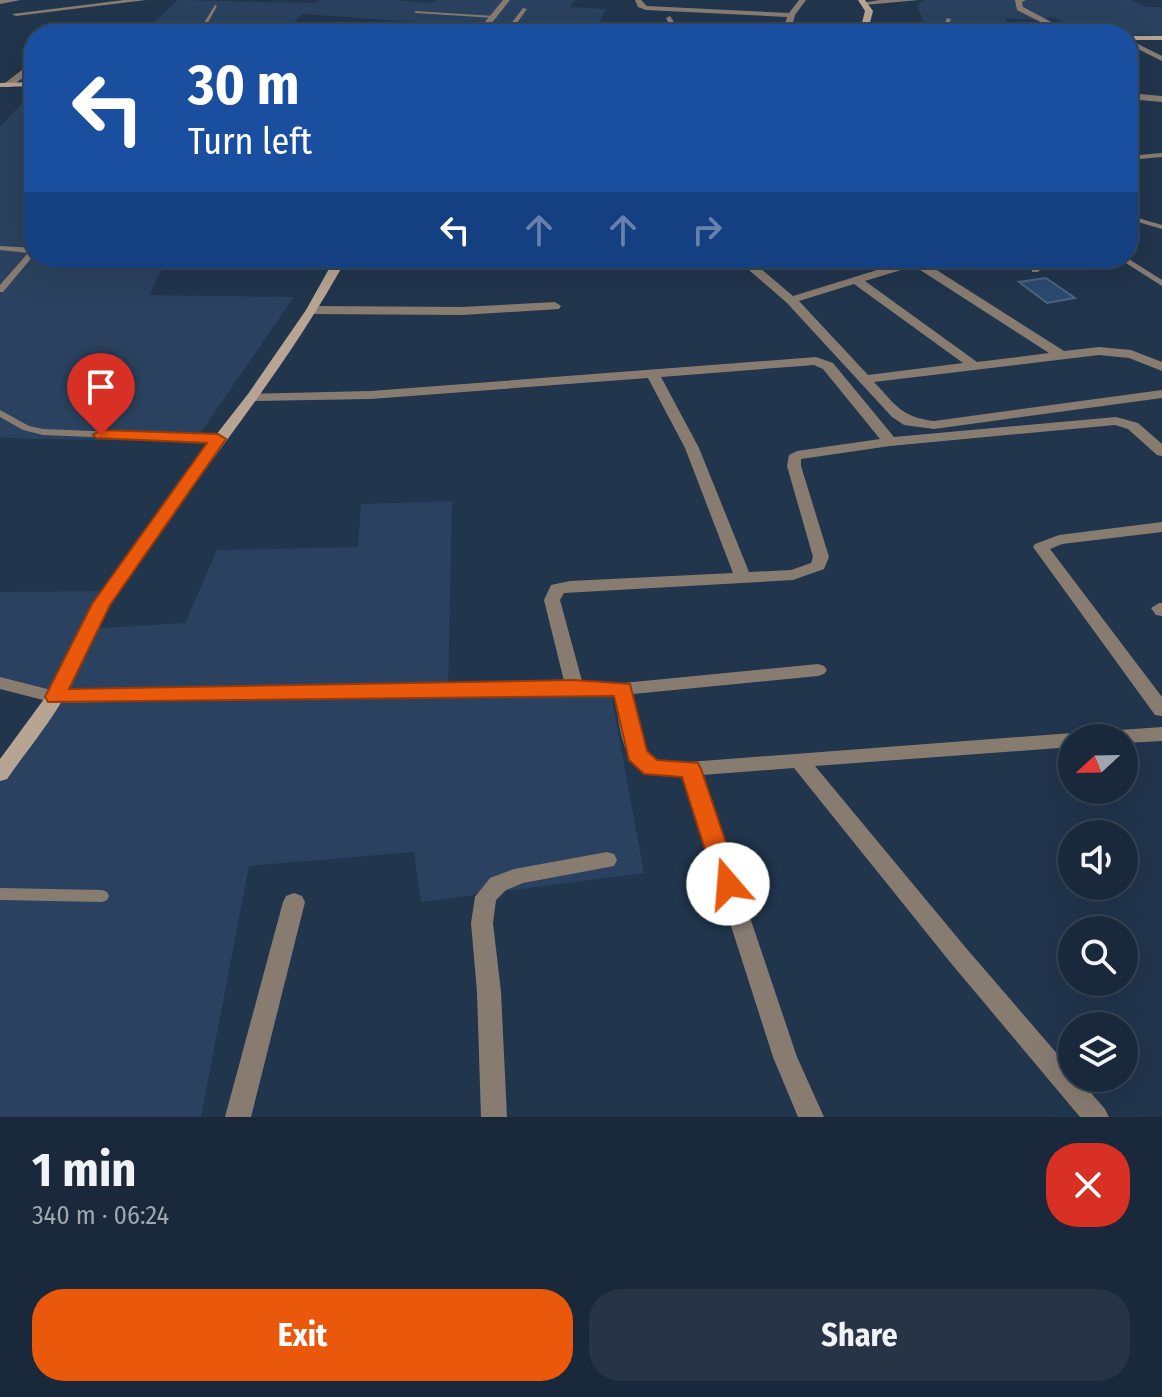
<!DOCTYPE html>
<html lang="en">
<head>
<meta charset="utf-8">
<style>
  body { margin:0; font-family:"Fira Sans Condensed",sans-serif; background:#263445; color:#f1f3f6; height:100vh; display:flex; flex-direction:column; font-size:30px; white-space:nowrap }
  * { box-sizing:border-box; margin:0 }
  p { font-size:26px; color:#9fa6af }
  .icon { flex:none; width:44px; height:44px; fill:none; stroke:currentColor; stroke-width:2; stroke-linecap:round; stroke-linejoin:round }
  .map { position:relative; height:1117px; overflow:hidden }
  .panel { display:flex; flex-direction:column; background:#19283a; flex:1 }
  .panel>* { flex:none }
  .guide { position:absolute; left:24px; top:24px; width:1114px; height:244px; border-radius:32px; box-shadow:0 8px 32px #0002,0 0 0 2px #374454; background:#1a4fa0; color:#fff; overflow:hidden }
  .needle { width:52px; rotate:248deg }
  .tools { position:absolute; left:1058px; top:724px; display:grid; gap:16px }
  .tools a { display:grid; place-items:center; width:80px; height:80px; border-radius:50%; background:#19283a; box-shadow:0 8px 32px #0002,0 0 0 2px #374454; font-size:40px }
  .pin { position:absolute; display:grid; place-items:center; width:68px; height:68px; color:#fff; margin:-82px -34px; border-radius:50% 50% 50% 0; rotate:-45deg; box-shadow:0 0 8px #0007 }
  .pin .icon { rotate:45deg }
  .me { position:absolute; width:88px; margin:-44px; rotate:342deg; stroke-linejoin:round; filter:drop-shadow(0 0 6px #0008) }
  .turn { display:flex; align-items:center; gap:28px; height:168px; padding:0 32px; font-size:36px }
  .turn .icon { width:104px; height:104px; stroke-width:2.5 }
  .turn b { display:block; font-size:56px; line-height:68px }
  .lanes { display:flex; align-items:center; height:76px; padding:0 32px; background:#0003; justify-content:center; gap:40px; direction:ltr }
  .lanes .off { opacity:.35 }
  .round { display:grid; place-items:center; flex:none; width:84px; height:84px; border-radius:32px; background:#263445 }
  .headline { display:flex; align-items:center; justify-content:space-between; height:136px; padding:0 32px }
  h1 { font-size:48px; font-weight:700; line-height:60px }
  .cta { display:flex; gap:16px; margin-top:auto; padding:16px 32px }
  .cta a { flex:1; height:92px; border-radius:32px; background:#ea580c; color:#fff; font-size:32px; font-weight:700; line-height:92px; text-align:center }
  .cta a+a { background:#263445; color:#f1f3f6 }
  .map>svg:first-child { display:block }
</style>
</head>
<body>
<div class="map">
<svg width="1162" height="1117" viewBox="0 0 1162 1117">
  <rect width="100%" height="100%" fill="#21354d"/>
  <g fill="#2a425f">
    <polygon points="178,0 317,3 320,0 394,0 430,3 437,0 574,0 571,7 606,9 595,34 467,34 470,26 303,14 282,34 141,34"/>
    <polygon points="925,0 1130,0 1147,7 1162,7 1162,40 1152,35 1093,34 1052,17 1039,20 1006,18 1007,28 924,23 918,8 920,2"/>
    <polygon points="34,90 34,258 168,258 149,295 294,297 194,442 0,438 0,127"/>
    <polygon points="452,501 448,695 610,688 644,873 421,902 414,852 249,866 201,1117 0,1117 0,767 54,696 0,687 0,592 108,591 86,629 185,623 217,550 358,547 361,504"/>
  </g>
  <polygon fill="#2a4b70" stroke="#4e657e" stroke-width="2" points="1046,278 1075,298 1047,303 1019,282"/>
  <g fill="none" stroke-linecap="round" stroke-linejoin="round">
    <g fill="#887c71" fill-rule="evenodd">
      <polygon points="215,5 217,6 206,26 271,29 280,34 201,28"/>
      <polygon points="523,8 527,9 509,34 503,34"/>
      <polygon points="414,11 495,16 497,17 495,18 416,13"/>
      <polygon points="947,18 951,19 946,34 940,34"/>
      <polygon points="1162,153 1162,157 1128,160 1128,156"/>
      <polygon points="1128,215 1162,225 1162,229 1128,219"/>
      <polygon points="0,246 34,248 34,255 3,292 0,292 0,285 28,253 0,250"/>
      <polygon points="1045,258 1054,258 1038,272 1032,272 1032,268"/>
      <polygon points="1118,258 1127,258 1162,280 1162,286"/>
      <polygon points="0,410 29,426 43,429 218,436 223,439 218,442 43,435 23,430 0,417"/>
      <polygon points="0,888 102,890 107,892 109,896 107,900 102,902 0,900"/>
    </g>
    <g fill="#887c71" fill-rule="evenodd">
      <polygon points="0,0 21,0 0,4"/>
      <polygon points="124,0 146,0 16,16 12,14"/>
      <polygon points="503,0 510,0 483,34 475,34"/>
      <polygon points="635,0 641,0 647,6 789,13 799,0 806,0 795,15 790,34 782,34 787,17 646,10 638,7"/>
      <polygon points="880,0 919,0 864,5 861,3"/>
      <polygon points="1026,0 1022,2 1023,7 1074,34 1064,34 1017,10 1015,0"/>
      <polygon points="670,16 682,34 674,34 666,18"/>
      <polygon points="331,28 448,32 452,34 328,32"/>
      <polygon points="1128,39 1162,56 1162,61 1128,44"/>
      <polygon points="31,63 34,63 34,69 11,87 5,87 5,83"/>
      <polygon points="1128,93 1162,96 1162,102 1128,99"/>
      <path d="M735 258H748L793 296 916 258H929L924 262 1064 351 1099 347 1131 350 1162 362V371L1129 358 1099 355 874 382C896 405 901 417 934 421L1162 390V398L934 429 904 425 892 417 787 303ZM914 266 1049 353 977 362 865 281ZM854 284 963 363 868 375 799 301Z"/>
      <polygon points="555,302 561,306 559,309 462,315 312,314 306,310 312,306 462,307"/>
      <path d="M816 357 833 363 894 437 1116 417 1138 423 1162 444V456L1157 455 1128 429 1115 425 890 446 801 459V466L829 557 824 569 793 580 564 593 560 600 582 681 623 683 818 664 824 666 827 670 824 674 818 676 633 694C637 719 637 752 663 764L1072 733 1079 735 1080 738H1072V747L815 766 966 948 1072 1071V1078H1078L1105 1109 1109 1117H1080L950 962 794 768 702 775 797 1057 824 1117H798L773 1057 683 776C624 781 621 743 615 695L574 693 55 703 0 689V677L55 691 564 681 544 600 551 585 570 581 733 573 685 448 648 378 371 399 253 401 246 397 248 394 371 391ZM814 365 823 369 880 439 797 451 789 455 787 466 813 557 811 563 791 570 749 572 699 448 661 377Z"/>
      <polygon points="1162,522 1162,532 1062,544 1050,549 1162,697 1162,716 1155,715 1033,547 1035,544 1059,535"/>
      <polygon points="1159,603 1162,603 1162,616 1156,615 1151,608"/>
      <polygon points="1162,727 1162,741 1124,743 1124,738 1097,738 1099,733 1106,731"/>
      <polygon points="607,852 614,854 617,860 614,866 523,883 506,890 496,900 493,923 501,992 507,1117 481,1117 477,992 471,923 475,897 490,878 514,869"/>
      <polygon points="294,893 302,896 305,902 251,1117 225,1117 283,902 286,896"/>
    </g>
    <g fill="#b8a493" fill-rule="evenodd">
      <polygon points="858,0 865,0 873,11 867,34 859,34 865,11"/>
      <rect x="1128" y="36" width="34" height="4"/>
      <polygon points="34,82 34,86 0,87 0,83"/>
      <path d="M335 258H347C280 380 189 485 112 600 92 631 81 668 63 699 47 727 25 753 7 779L0 781V759L47 695 93 604 180 481 248 394 306 310Z"/>
    </g>
  </g>
  <polygon fill="#ea580c" stroke="#983908" stroke-width="2" points="101,430 218,434 226,439 110,605 69,689 574,680 630,684 647,751 657,760 698,763 701,769 740,884 737,891 728,894 720,891 716,884 682,777 644,774 629,760 614,696 48,702 45,697 92,604 207,443 96,438 93,435"/>
</svg>
<div class="tools">
<a><svg class="needle" viewBox="-14 -14 28 28"><path d="M0-13l5 13h-10z" fill="#e53935"/><path d="M0 13l5-13h-10z" fill="#9fa6af"/></svg></a>
<a><svg class="icon" aria-label="sound" viewBox="0 0 24 24"><path d="M4 9h4l5-4v14l-5-4H4zM17 9q2 3 0 6"/></svg></a>
<a><svg class="icon" aria-label="search" viewBox="0 0 24 24"><circle cx="10" cy="10" r="6"/><path d="M15 15l6 6"/></svg></a>
<a><svg class="icon" aria-label="layers" viewBox="0 0 24 24"><path d="M12 4l9 5-9 5-9-5zM3 14l9 5 9-5"/></svg></a>
</div>
<div class="pin" style="left:101px;top:435px;background:#d93025"><svg class="icon" aria-label="arrive" viewBox="0 0 24 24"><path d="M6 21V4h12l-3 4 3 4H6"/></svg></div>
<svg class="me" style="left:728px;top:884px" viewBox="-20 -20 40 40"><circle r="19" fill="#fff"/><path d="M0-13L10 11 0 6-10 11z" fill="#ea580c"/></svg>
<div class="guide">
<div class="turn"><svg class="icon" aria-label="left" viewBox="0 0 24 24"><path d="M17 20v-9H6M10 6l-5 5 5 5"/></svg><div><b>30 m</b>Turn left</div></div>
<div class="lanes"><svg class="icon" aria-label="left" viewBox="0 0 24 24"><path d="M17 20v-9H6M10 6l-5 5 5 5"/></svg><svg class="icon off" aria-label="ahead" viewBox="0 0 24 24"><path d="M12 20V5M6 11l6-6 6 6"/></svg><svg class="icon off" aria-label="ahead" viewBox="0 0 24 24"><path d="M12 20V5M6 11l6-6 6 6"/></svg><svg class="icon off" aria-label="right" viewBox="0 0 24 24"><path d="M7 20v-9h11M14 6l5 5-5 5"/></svg></div>
</div>
</div>
<section class="panel">
<div class="headline"><div><h1>1 min</h1><p>340 m · 06:24</p></div><a class="round" style="background:#d93025;color:#fff"><svg class="icon" aria-label="close" viewBox="0 0 24 24"><path d="M6 6l12 12M18 6L6 18"/></svg></a></div>
<div class="cta"><a>Exit</a><a>Share</a></div>
</section>
</body>
</html>
